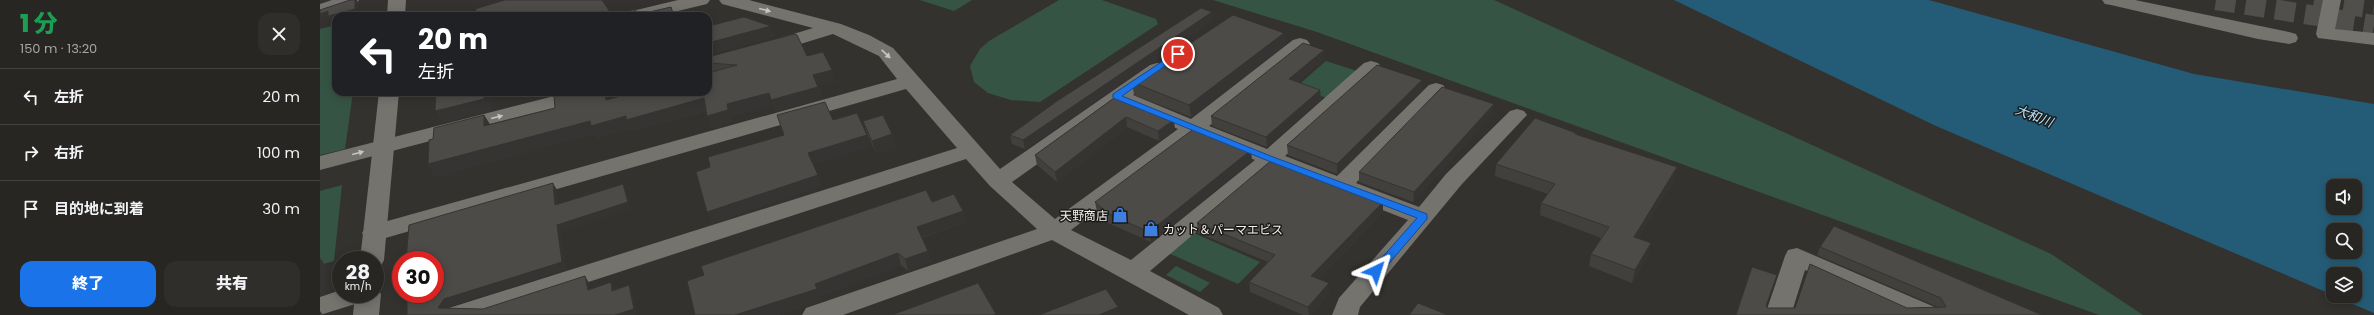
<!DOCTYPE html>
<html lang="ja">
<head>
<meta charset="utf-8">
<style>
  body { margin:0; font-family:Poppins,"Noto Sans JP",sans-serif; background:#2f2e2a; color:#f1f3f6; height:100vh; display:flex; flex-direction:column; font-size:15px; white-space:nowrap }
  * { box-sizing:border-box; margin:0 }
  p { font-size:13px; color:#a4a5a5 }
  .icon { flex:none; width:22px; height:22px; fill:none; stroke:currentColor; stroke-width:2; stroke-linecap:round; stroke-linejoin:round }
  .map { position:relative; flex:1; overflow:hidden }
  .sheet { display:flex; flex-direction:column; background:#272622; width:320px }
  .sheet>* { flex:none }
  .hud { position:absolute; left:12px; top:12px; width:380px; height:84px; border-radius:12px; box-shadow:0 2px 10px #0003,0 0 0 1px #434340; background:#202124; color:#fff; overflow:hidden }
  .controls { position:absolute; left:2006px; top:179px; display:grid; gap:8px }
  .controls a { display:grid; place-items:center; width:36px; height:36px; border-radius:8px; background:#272622; box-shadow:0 2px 10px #0003,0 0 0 1px #434340; font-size:20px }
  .speed { position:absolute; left:12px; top:251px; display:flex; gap:8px; font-size:20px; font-weight:700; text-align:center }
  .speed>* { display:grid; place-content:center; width:52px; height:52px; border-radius:50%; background:#272622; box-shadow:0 2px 10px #0003,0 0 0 1px #434340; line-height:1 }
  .speed small { font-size:10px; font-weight:400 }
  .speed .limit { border:6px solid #d22; background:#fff; color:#111 }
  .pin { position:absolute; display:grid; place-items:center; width:34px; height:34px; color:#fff; margin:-17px; border:2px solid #fff; border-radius:50%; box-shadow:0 1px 4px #0007 }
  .me { position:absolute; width:44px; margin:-22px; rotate:41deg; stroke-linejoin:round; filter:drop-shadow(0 0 3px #0008) }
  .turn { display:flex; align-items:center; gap:14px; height:84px; padding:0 20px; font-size:18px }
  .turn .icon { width:52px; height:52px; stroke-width:2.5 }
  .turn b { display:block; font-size:28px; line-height:34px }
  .round { display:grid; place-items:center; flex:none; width:42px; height:42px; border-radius:12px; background:#2f2e2a }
  .summary { display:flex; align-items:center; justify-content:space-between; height:68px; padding:0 20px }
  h1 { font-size:24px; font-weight:800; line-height:30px; color:#1e9e55 }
  .cta { display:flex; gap:8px; margin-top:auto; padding:8px 20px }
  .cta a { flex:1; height:46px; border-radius:12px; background:#1a73e8; color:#fff; font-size:16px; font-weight:800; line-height:46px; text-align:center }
  .cta a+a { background:#2f2e2a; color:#f1f3f6 }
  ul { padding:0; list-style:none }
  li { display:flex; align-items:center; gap:12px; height:56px; padding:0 20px; border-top:1px solid #434340 }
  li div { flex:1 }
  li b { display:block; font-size:15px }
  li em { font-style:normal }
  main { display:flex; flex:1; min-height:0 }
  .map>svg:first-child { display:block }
</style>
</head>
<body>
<main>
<section class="sheet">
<div class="summary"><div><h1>1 分</h1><p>150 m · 13:20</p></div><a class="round"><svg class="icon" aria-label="close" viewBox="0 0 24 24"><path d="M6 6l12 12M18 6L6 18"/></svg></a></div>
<ul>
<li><svg class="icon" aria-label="left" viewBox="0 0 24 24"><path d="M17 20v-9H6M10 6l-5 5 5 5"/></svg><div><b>左折</b></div><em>20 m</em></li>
<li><svg class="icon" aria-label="right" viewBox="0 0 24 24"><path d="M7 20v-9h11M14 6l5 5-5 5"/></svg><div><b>右折</b></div><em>100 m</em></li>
<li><svg class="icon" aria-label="arrive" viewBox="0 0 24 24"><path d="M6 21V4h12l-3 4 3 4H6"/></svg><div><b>目的地に到着</b></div><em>30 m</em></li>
</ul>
<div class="cta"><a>終了</a><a>共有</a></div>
</section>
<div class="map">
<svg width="2054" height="315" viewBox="0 0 2054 315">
  <rect width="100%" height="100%" fill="#34322e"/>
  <g fill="#365444">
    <polygon points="600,0 652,0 634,11"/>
    <polygon points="739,0 782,0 836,19 838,24 720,102 691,100 668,93 654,82 650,66 660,49 669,41"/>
    <polygon points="893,0 1174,0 1731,254 1823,315 1779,315 997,32"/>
    <polygon points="16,25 16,92 33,92 25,149 0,155 0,29"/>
    <polygon points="1006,61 1037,71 1007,98 975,88"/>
    <polygon points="22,185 14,261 0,265 0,191"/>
    <polygon points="869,231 940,262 918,284 846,252"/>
    <polygon points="856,266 890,283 880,292 846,275"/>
  </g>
  <path fill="#245c77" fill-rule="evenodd" d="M1354 0H1609L1874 74 2054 104V313L2014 296H2035V274H2013V295L1616 126ZM2013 186H2035V208H2013ZM2013 230H2035V252H2013Z"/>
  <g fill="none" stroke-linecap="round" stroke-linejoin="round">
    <g stroke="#514f4b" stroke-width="20" stroke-dasharray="20 10" stroke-linecap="butt">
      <polyline points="1896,0 2054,25"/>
      <polyline points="1994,0 2054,9"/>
    </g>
    <g fill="#75736e" fill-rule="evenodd">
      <polygon points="12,0 39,0 36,4 0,15 0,4"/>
      <polygon points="68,0 86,0 85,16 67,16"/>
      <polygon points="358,0 390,0 387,4 337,16 305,16 308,12"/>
      <path d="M399 0H429L521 24 549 35 573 48 680 169 830 65 837 63 844 65 847 69 813 95 871 119 973 40 980 38 987 40 990 44 987 48 889 126 947 149 1044 63 1051 61 1058 63 1061 67 1058 71 965 156 1017 176 1109 85 1116 83 1123 85 1126 89 1123 93 1036 183 1099 207 1126 174 1190 111 1197 109 1204 111 1207 115 1142 184 1040 307 1038 315H1012L1019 298 1088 220 953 167 830 271 899 308 903 315H869L732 240 523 315H482L486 308 717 229 670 186 646 159 167 315H125L129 308 637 148 586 89 62 239 54 241 46 239 42 233 46 227 577 79 559 56 513 34 451 53 444 51 441 47 444 43 493 28 402 4ZM800 105 858 129 735 219 692 182ZM876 136 935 160 811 260 751 230Z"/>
      <polygon points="1782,0 1815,0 1969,32 1976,34 1978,38 1976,42 1969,44 1938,39 1791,5 1785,4"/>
      <polygon points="2003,0 2021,0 2015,29 2054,33 2054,45 1998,38 1996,34"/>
      <polygon points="250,92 284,92 281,96 0,170 0,156"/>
      <polygon points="1477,248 1617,308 1621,315 1584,315 1485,270 1471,315 1445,315 1465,256 1468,250"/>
      <polygon points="21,290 21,294 52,294 48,300 0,315 0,297"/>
    </g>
    <g fill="#75736e" fill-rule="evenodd">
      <polygon points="59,92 79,92 64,260 61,266 55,267 55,260 40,260"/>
      <polygon points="55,287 61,294 59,315 33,315 35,294 55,294"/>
    </g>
  </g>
  <g fill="#42403d">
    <polygon points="892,12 893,20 705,149 692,144 690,135"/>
    <polygon points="964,33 965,45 871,117 814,95 812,82"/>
    <polygon points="1004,50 1004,59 977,82 1000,90 1001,99 947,147 892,126 891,116"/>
    <polygon points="487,56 516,81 498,86 502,98 456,111 453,104 411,116 413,122 392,128 387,116 386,111 312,131 310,128 277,138 275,133 115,177 108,164 113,139 164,115 170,124 235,108 289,99 388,92 388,57"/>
    <polygon points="1102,80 1102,90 1017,174 968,155 967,145"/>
    <polygon points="797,96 855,129 839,141 807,127 737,182 717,165 715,155"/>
    <polygon points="1173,113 1093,202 1039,182 1039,172"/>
    <polygon points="543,121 572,134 576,147 556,153 547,134"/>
    <polygon points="1256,133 1256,134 1355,179 1318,238 1331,243 1328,255 1312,283 1269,266 1271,254 1281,238 1220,215 1221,203 1228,194 1175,176 1176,164"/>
    <polygon points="932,160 831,242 788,223 777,212 775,202"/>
    <polygon points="612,202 643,211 646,222 602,238 608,251 611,262 588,271 581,265 500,296 501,301 457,315 375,315"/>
    <polygon points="1063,212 998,279 1009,283 1009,293 991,315 983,315 930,292 929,282 948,262 878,233 877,223"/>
    <polygon points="1500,247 1722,315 1416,315 1446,306 1448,308 1587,308 1618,307 1497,255"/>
  </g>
  <g fill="#363432">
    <polygon points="0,0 8,0 0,3"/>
    <polygon points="35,0 37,0 38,3 38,14 32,16 16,16 16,20 11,21 9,17 0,20 0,14"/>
    <polygon points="892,12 893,20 705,149 703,140"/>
    <polygon points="451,26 455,37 388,55 388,43"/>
    <polygon points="964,33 965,45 871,117 869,105"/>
    <polygon points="1004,50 1004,59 970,88 969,79"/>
    <polygon points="512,70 516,81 497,87 493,75"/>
    <polygon points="1102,80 1102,90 1017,174 1017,164"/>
    <polygon points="498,87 502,98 456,111 453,104 411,116 413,122 392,128 387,116 407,104 449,93"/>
    <polygon points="1000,90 1001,99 947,147 946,137"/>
    <polygon points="164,92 171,92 171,111 122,123 115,111"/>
    <polygon points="284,92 287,92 291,112 286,100"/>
    <polygon points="384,98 389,110 312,131 310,128 277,138 275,133 115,177 108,164 270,121 306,116"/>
    <polygon points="1174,104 1173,113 1093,202 1094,192"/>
    <polygon points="164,115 171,127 164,126"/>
    <polygon points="806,117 807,127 737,182 735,172"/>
    <polygon points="854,120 855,129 839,141 838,131"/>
    <polygon points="572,134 576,147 556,153 552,141"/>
    <polygon points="547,135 551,147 492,165 488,153"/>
    <polygon points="931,150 932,160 831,242 829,232"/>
    <polygon points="1357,167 1355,179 1312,249 1314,237"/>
    <polygon points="498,175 502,186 392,224 387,212"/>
    <polygon points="233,183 237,190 239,212 235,205"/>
    <polygon points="303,184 306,192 311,209 241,232 246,270 129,307 124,315 118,308 124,299 237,225"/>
    <polygon points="1063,202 1063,212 991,286 991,276"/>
    <polygon points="643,211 646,222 600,238 597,227"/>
    <polygon points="1331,243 1328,255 1312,283 1315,270"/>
    <polygon points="608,251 611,262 588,271 585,259"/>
    <polygon points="578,253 581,265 500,296 501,301 457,315 415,315 495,284"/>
    <polygon points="0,258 8,269 6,294 0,296"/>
    <polygon points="265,276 269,283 272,298 268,290"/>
    <polygon points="291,282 295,290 292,291"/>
    <polygon points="1009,283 1009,293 991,315 989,315 988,307"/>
    <polygon points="309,285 313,292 317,315 295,315"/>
    <polygon points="798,307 800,315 779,315"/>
    <polygon points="0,311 3,315 0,315"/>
  </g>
  <g fill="#4d4b47" stroke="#363432">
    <polygon points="30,0 35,0 35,9 8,16 8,11 0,14 0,10"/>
    <polygon points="185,0 282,0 292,15 315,9 317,15 351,7 354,16 137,16 157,12 155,9"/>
    <polygon points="881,8 892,12 703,140 690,135 737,101"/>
    <polygon points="377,15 388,15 393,25 424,17 451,26 388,43 388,16 374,16"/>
    <polygon points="913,15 964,33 869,105 812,82"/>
    <polygon points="474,34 477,35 487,56 503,52 512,70 493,75 498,87 451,100 449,93 407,104 408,110 387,116 384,98 306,120 306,116 271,126 270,121 108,164 109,140 113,139 114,128 164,115 164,126 235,108 234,97 252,92 284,92 286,100 316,92 388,92 388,73 417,65 388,63 388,57"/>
    <polygon points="983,43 1004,50 969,79 1000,90 946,137 891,116"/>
    <polygon points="1057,65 1102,80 1017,164 967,145"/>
    <polygon points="1122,87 1174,104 1094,192 1039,172"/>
    <polygon points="116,92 164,92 164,99 115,111"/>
    <polygon points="797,96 854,120 838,131 806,117 735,172 715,155"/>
    <polygon points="505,102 513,120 537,113 547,135 488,153 498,175 387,212 376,172 390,167 388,157 464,135 457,115"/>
    <polygon points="563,115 572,134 552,141 543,121"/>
    <polygon points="1215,118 1256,133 1255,134 1357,167 1314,237 1331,243 1315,270 1271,254 1289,227 1221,203 1235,184 1176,164"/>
    <polygon points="875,128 931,150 829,232 787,213 775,202"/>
    <polygon points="953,159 1063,202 991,276 1009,283 988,307 929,282 955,255 877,223"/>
    <polygon points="233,183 235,205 303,184 308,202 237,225 242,262 124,299 118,308 163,309 265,276 268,290 291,282 292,291 309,285 314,309 295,315 87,315 87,294 115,294 115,260 86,260 89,225"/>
    <polygon points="606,190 612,202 634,194 643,211 597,227 608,251 585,259 578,253 495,284 497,289 415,315 375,315 367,281 384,275 381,266"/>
    <polygon points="1514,226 1722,315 1416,315 1432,267 1457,275 1446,306 1448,308 1475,308 1490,264 1587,308 1626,307 1621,298 1500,247"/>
    <polygon points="658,283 676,314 673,315 572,315"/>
    <polygon points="786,289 798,307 779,315 719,315"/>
    <polygon points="1098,303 1128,315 1089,315"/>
  </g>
  <defs><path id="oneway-solid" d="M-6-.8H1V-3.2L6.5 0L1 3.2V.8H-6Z"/></defs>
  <g fill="#c7c5c2">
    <use href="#oneway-solid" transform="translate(445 10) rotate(15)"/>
    <use href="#oneway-solid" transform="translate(566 54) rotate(43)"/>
    <use href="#oneway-solid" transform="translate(177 117) rotate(-14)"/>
    <use href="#oneway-solid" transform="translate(38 153) rotate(-15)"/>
  </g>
  <polygon fill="#1a73e8" stroke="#114b97" points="855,53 862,54 802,96 953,157 1107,214 1107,219 1060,274 1052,274 1052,269 1097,218 946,160 793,98 793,94"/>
  <defs>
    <g id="shop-bare" transform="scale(1.2)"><path d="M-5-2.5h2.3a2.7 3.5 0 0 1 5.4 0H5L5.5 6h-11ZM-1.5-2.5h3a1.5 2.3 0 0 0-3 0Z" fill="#3f7fe0" stroke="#1b1a18" stroke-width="2.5" paint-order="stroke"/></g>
  </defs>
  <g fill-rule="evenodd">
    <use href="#shop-bare" x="800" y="215"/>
    <use href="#shop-bare" x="831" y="229"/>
  </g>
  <g text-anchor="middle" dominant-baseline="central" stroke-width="3" stroke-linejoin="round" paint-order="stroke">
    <g font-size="12" fill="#f3f1ef" stroke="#1b1a18" text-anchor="end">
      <text x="788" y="215">天野商店</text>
      <text x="843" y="229" text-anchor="start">カット＆パーマエビス</text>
    </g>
    <g font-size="13" font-style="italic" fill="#b4e4fe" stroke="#1b1a18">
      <text transform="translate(1714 116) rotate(21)">大和川</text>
    </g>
  </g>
</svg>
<div class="controls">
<a><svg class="icon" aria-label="sound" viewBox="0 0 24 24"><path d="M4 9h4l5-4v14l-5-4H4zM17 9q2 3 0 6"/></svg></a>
<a><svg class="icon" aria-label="search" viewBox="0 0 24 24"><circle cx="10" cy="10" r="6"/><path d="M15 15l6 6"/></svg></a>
<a><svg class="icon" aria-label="layers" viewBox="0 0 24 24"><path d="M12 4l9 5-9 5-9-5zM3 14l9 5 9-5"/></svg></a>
</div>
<div class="speed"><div>28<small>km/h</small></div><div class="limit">30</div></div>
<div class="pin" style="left:858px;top:54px;background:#d93025"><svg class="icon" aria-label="arrive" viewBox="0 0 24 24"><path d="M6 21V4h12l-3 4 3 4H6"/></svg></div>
<svg class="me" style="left:1056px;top:271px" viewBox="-20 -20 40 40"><path d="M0-17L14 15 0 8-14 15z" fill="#1a73e8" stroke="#fff" stroke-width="4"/></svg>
<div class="hud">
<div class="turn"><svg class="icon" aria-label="left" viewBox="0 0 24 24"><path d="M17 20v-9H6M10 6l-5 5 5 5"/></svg><div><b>20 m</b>左折</div></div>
</div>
</div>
</main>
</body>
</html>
